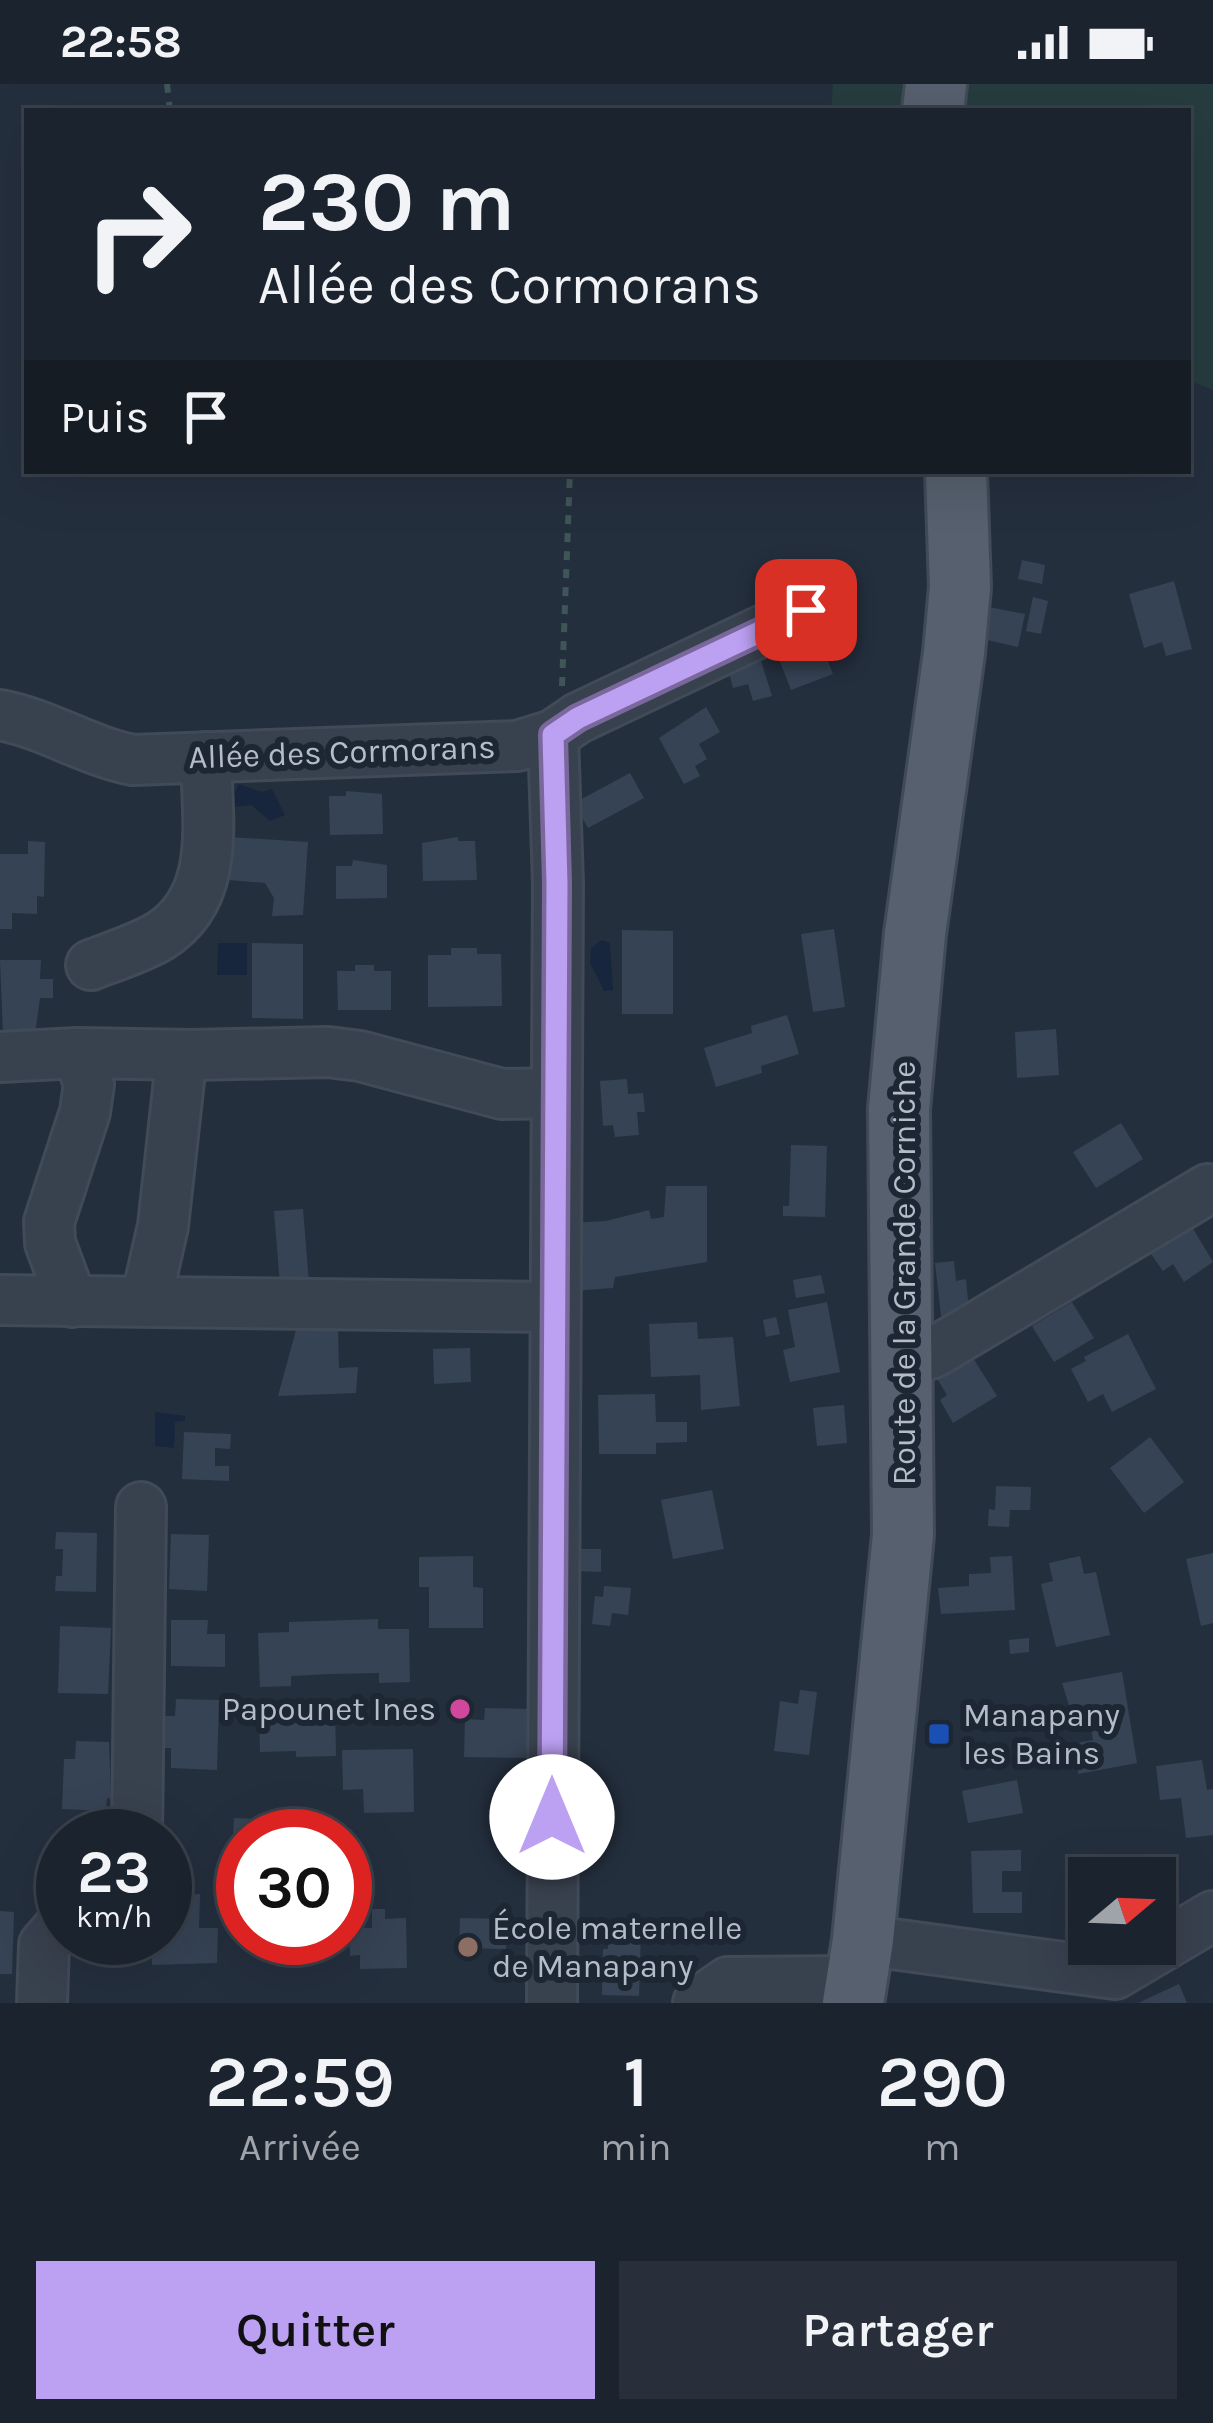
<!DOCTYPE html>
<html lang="fr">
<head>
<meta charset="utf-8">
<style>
  body { margin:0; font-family:Karla,sans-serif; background:#282f3a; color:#f1f3f6; height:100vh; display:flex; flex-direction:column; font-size:45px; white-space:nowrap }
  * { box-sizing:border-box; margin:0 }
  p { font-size:39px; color:#a0a4aa }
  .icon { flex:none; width:66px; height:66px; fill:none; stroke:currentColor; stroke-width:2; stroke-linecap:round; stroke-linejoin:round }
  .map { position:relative; height:1919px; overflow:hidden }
  .side { display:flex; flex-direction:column; background:#1b232e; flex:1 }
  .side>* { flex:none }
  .top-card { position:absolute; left:24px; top:24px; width:1167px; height:366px; border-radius:0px; box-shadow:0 12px 48px #0002,0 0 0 3px #39404a; background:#1b232e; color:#f1f3f6; overflow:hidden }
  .needle { width:78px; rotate:71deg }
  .controls { position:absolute; left:1068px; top:1773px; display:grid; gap:24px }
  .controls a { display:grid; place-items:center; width:108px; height:108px; border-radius:0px; background:#1b232e; box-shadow:0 12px 48px #0002,0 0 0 3px #39404a; font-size:60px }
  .speed { position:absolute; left:36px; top:1725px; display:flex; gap:24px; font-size:60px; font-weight:700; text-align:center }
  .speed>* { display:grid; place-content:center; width:156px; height:156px; border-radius:50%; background:#1b232e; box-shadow:0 12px 48px #0002,0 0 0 3px #39404a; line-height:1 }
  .speed small { font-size:30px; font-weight:400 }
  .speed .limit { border:18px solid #d22; background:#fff; color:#111 }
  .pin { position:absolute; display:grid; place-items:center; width:102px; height:102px; color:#fff; margin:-51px; border-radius:24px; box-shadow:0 6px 18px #0006 }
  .me { position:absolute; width:132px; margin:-66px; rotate:0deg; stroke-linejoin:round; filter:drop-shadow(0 0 9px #0008) }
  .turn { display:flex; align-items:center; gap:42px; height:252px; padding:0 36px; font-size:54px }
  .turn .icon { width:156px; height:156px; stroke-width:2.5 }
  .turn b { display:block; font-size:84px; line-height:102px }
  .then { display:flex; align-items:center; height:114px; padding:0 36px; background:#0003; gap:24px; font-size:45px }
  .eta { display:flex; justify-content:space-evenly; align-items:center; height:204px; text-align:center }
  .eta b { font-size:72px; font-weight:600; line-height:84px }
  .primary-button { display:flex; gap:24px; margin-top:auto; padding:24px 36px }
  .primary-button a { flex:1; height:138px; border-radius:0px; background:#bca0f2; color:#111; font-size:48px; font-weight:600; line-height:138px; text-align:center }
  .primary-button a+a { background:#282f3a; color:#f1f3f6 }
  .status { display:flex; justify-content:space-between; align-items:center; height:84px; padding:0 60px; background:#1b232e; direction:ltr }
  .status svg { height:33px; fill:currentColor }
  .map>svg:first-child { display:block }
</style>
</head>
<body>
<div class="status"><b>22:58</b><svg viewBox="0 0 49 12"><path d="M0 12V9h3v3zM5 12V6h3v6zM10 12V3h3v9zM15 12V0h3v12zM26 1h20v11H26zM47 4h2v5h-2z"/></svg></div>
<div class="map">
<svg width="1213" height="1919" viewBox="0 0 1213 1919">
  <rect width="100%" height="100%" fill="#242f3e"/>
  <polygon fill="#263c3f" points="833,0 1213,0 1213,306 1188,296 1188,27 831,27"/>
  <g fill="#17263c">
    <polygon points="239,700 262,708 272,705 285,731 270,737 251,721 234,723 230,717"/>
    <polygon points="602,856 610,859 613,906 604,907 590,879 591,864"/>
    <polygon points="218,859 247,859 247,891 217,891"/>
    <polygon points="155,1328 185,1332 185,1337 175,1338 174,1364 155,1362"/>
  </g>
  <g fill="#364354">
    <polygon points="1022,476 1045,481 1042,500 1018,495"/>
    <polygon points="1174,497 1192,565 1166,572 1162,558 1144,564 1129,510"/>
    <polygon points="1033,513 1048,517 1041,550 1026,547"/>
    <polygon points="989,523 1025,530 1018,563 983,555"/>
    <polygon points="817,549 833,590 791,606 775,565"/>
    <polygon points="758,567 772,612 753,617 748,600 733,604 729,589 741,586 737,573"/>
    <polygon points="706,623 720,648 699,660 707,675 695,682 700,692 684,700 659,654"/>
    <polygon points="630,689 644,714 588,744 574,719"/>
    <polygon points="346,707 382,710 383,750 330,751 329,712 346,712"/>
    <polygon points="229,753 308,758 303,831 272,832 274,814 265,799 228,796"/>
    <polygon points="458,753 458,757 475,757 477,796 423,797 422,759"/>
    <polygon points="28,757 45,758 44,813 37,812 37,830 12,829 12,845 0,845 0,770 28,770"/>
    <polygon points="353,776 387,781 387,814 336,815 336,782 352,782"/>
    <polygon points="834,845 845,923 813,928 801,850"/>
    <polygon points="622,846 673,847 673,930 622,930"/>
    <polygon points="252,859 303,860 303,935 252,934"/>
    <polygon points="451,864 477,864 477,870 501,870 502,922 428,923 428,871 451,871"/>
    <polygon points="0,876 41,876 40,895 53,895 53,914 40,914 35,950 3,950"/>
    <polygon points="355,881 374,881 374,887 391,887 391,926 338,926 337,887 355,887"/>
    <polygon points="787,931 799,970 761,982 762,989 716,1003 704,964 752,949 751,942"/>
    <polygon points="1056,945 1059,991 1017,994 1015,948"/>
    <polygon points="627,995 628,1010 643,1009 645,1028 637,1028 639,1051 615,1053 613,1041 603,1042 600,997"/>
    <polygon points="1121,1039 1143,1075 1096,1104 1073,1068"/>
    <polygon points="791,1061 827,1062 825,1133 783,1132 783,1122 789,1122"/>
    <polygon points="666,1102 707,1102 707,1178 615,1193 613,1204 572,1207 567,1139 606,1137 649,1126 651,1135 664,1133"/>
    <polygon points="303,1125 309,1199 280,1201 274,1127"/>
    <polygon points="1192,1143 1213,1178 1184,1198 1173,1180 1163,1187 1151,1170"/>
    <polygon points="954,1177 956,1197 966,1195 970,1237 942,1240 935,1179"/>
    <polygon points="821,1191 825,1209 796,1214 793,1196"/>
    <polygon points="827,1218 840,1288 790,1298 783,1266 795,1263 788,1226"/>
    <polygon points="1072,1218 1094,1254 1054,1278 1032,1242"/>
    <polygon points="776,1233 780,1250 766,1253 763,1236"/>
    <polygon points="697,1238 698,1255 733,1253 740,1322 701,1326 700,1291 651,1293 649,1240"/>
    <polygon points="338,1244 339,1284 358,1283 356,1309 278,1312 296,1246"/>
    <polygon points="1128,1250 1156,1305 1112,1328 1103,1310 1088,1318 1071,1285 1086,1277 1084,1273"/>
    <polygon points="470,1264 471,1298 434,1300 433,1265"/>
    <polygon points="971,1271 997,1312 953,1339 940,1316 947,1311 936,1293"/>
    <polygon points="655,1310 656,1338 687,1338 687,1358 656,1359 656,1370 599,1370 598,1311"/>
    <polygon points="844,1321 847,1359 817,1362 813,1324"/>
    <polygon points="184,1348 231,1350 230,1365 215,1364 215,1382 229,1382 229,1397 182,1395"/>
    <polygon points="1150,1353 1184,1398 1144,1429 1110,1384"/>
    <polygon points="996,1402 1031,1403 1030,1426 1010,1426 1009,1443 988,1442 989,1425 995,1426"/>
    <polygon points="712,1406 724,1465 673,1475 661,1416"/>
    <polygon points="56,1448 97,1449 96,1508 55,1507 56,1492 62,1492 63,1465 55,1465"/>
    <polygon points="171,1450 209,1451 207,1507 169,1505"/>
    <polygon points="576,1465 601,1465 601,1488 576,1487"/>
    <polygon points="1213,1469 1213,1539 1201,1542 1186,1475"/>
    <polygon points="473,1472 473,1503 483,1504 483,1544 429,1544 429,1503 419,1503 419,1473"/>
    <polygon points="1012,1472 1015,1526 941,1530 938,1504 969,1502 969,1490 991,1489 990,1473"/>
    <polygon points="1080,1472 1084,1490 1096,1488 1110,1551 1056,1563 1041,1500 1053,1497 1049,1479"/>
    <polygon points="604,1502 631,1504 628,1531 612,1529 610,1542 592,1540 595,1512 603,1513"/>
    <polygon points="378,1535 378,1545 409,1545 410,1598 379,1599 379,1589 331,1590 291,1592 291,1602 260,1603 258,1549 289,1548 289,1538"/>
    <polygon points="171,1536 208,1536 207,1550 225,1550 225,1583 171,1582"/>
    <polygon points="60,1542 111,1544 108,1610 58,1609"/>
    <polygon points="1029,1554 1029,1568 1010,1570 1009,1556"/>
    <polygon points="1122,1588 1137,1679 1078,1690 1077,1659 1093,1656 1088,1628 1072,1631 1062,1599"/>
    <polygon points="800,1606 817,1608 809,1671 774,1667 780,1617 798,1620"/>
    <polygon points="176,1615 219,1616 217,1686 171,1684 171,1664 161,1664 162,1632 175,1632"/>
    <polygon points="290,1622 335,1622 336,1672 296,1673 296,1667 260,1668 259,1628 290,1627"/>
    <polygon points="485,1624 528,1625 527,1674 464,1673 465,1635 484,1636"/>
    <polygon points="76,1657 109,1658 111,1715 107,1714 106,1727 62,1725 64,1675 75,1675"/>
    <polygon points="413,1665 414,1728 364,1729 363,1705 343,1706 342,1666"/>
    <polygon points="1202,1676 1207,1706 1213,1705 1213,1751 1186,1754 1181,1714 1160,1716 1156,1682"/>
    <polygon points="1017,1696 1023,1729 968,1739 962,1707"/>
    <polygon points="234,1734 304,1737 303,1752 233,1754"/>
    <polygon points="1021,1766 1021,1787 1002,1787 1002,1808 1022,1808 1022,1829 973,1829 971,1767"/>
    <polygon points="1143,1774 1147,1794 1110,1794 1108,1780"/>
    <polygon points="200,1810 199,1844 218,1844 217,1879 152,1881 152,1854 165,1854 165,1843 172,1843 172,1812"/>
    <polygon points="372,1825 385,1825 385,1835 406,1834 407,1884 360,1885 360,1871 350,1872 349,1844 372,1844"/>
    <polygon points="0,1827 14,1828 12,1890 0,1890"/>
    <polygon points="460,1834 507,1835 506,1865 459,1864"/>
    <polygon points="608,1848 641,1849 639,1912 602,1911 603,1865 608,1865"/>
    <polygon points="1179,1900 1187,1919 1138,1919"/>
  </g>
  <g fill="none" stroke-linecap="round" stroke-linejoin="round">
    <g stroke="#414a57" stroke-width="54">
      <g id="minor">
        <path d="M0 631C47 640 87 667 133 676L517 662 553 651 578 634 806 526"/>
        <path d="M91 881C114 872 140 864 160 852 222 813 207 737 206 673"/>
        <polyline points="0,973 78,969 192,971 328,968 360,972 502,1010 554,1009"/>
        <polyline points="0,1216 554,1223"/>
        <polyline points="146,1217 163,1142 180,987 192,971"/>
        <polyline points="72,1218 50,1159 49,1138 85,1028 89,1000 78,969"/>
        <polyline points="899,1279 933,1269 1208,1105"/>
        <polyline points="137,1752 141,1423"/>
        <polyline points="863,1856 1115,1890 1213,1832"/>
        <polyline points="42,1919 44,1861 63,1839"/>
        <polyline points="552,1919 558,800 553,651"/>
        <polyline points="698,1919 728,1898 856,1897"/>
      </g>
    </g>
    <g stroke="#414a57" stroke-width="66">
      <g id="major">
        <polyline points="933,27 936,0"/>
        <polyline points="853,1919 863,1856 903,1451 899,1025 915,850 954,569 960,503 956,387"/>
      </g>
    </g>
    <g stroke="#3f5557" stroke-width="6" stroke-dasharray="9 9" stroke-linecap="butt">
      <polyline points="167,0 170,27"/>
      <polyline points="562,602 570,387"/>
    </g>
    <use href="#minor" stroke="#38414e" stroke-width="48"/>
    <use href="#major" stroke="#56606e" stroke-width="60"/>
  </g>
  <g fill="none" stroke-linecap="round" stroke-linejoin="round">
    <g stroke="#7a689d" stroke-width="30">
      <polyline id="route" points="552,1733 557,800 553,651 578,634 806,526"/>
    </g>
    <use href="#route" stroke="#bca0f2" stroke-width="21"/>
  </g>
  <circle fill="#d1479c" stroke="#1d2633" stroke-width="4.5" cx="460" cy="1625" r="12"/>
  <rect fill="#1a4fb4" stroke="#1d2633" stroke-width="4.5" x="927" y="1638" width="24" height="24" rx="6"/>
  <circle fill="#8d6e63" stroke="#1d2633" stroke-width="4.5" cx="468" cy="1863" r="12"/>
  <g text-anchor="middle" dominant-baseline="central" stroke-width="12" stroke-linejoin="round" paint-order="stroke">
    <g font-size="33" fill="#b4bcc9" stroke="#1d2633">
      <text transform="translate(342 668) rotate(-2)">Allée des Cormorans</text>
      <text transform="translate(904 1189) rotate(-90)">Route de la Grande Corniche</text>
    </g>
    <g font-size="33" fill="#b4bcc9" stroke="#1d2633" text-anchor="start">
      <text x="436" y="1625" text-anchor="end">Papounet Ines</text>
      <text x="963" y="1631">Manapany<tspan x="963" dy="38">les Bains</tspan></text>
      <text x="492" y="1844">École maternelle<tspan x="492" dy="38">de Manapany</tspan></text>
    </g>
  </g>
</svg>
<div class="controls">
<a><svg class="needle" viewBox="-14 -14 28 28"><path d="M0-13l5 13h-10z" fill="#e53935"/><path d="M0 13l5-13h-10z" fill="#a0a4aa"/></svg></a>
</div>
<div class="speed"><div>23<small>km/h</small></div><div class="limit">30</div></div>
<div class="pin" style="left:806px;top:526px;background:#d93025"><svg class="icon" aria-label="arrive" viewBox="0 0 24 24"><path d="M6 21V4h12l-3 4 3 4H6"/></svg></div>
<svg class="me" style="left:552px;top:1733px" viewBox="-20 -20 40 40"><circle r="19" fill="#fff"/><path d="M0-13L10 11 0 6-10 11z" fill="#bca0f2"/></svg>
<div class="top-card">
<div class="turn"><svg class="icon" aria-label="right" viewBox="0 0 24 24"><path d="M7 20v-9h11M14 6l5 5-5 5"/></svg><div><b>230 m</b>Allée des Cormorans</div></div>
<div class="then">Puis<svg class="icon" aria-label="arrive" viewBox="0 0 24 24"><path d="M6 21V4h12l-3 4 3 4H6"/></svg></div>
</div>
</div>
<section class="side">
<div class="eta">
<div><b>22:59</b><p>Arrivée</p></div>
<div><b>1</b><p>min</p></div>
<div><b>290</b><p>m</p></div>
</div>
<div class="primary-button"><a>Quitter</a><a>Partager</a></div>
</section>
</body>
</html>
